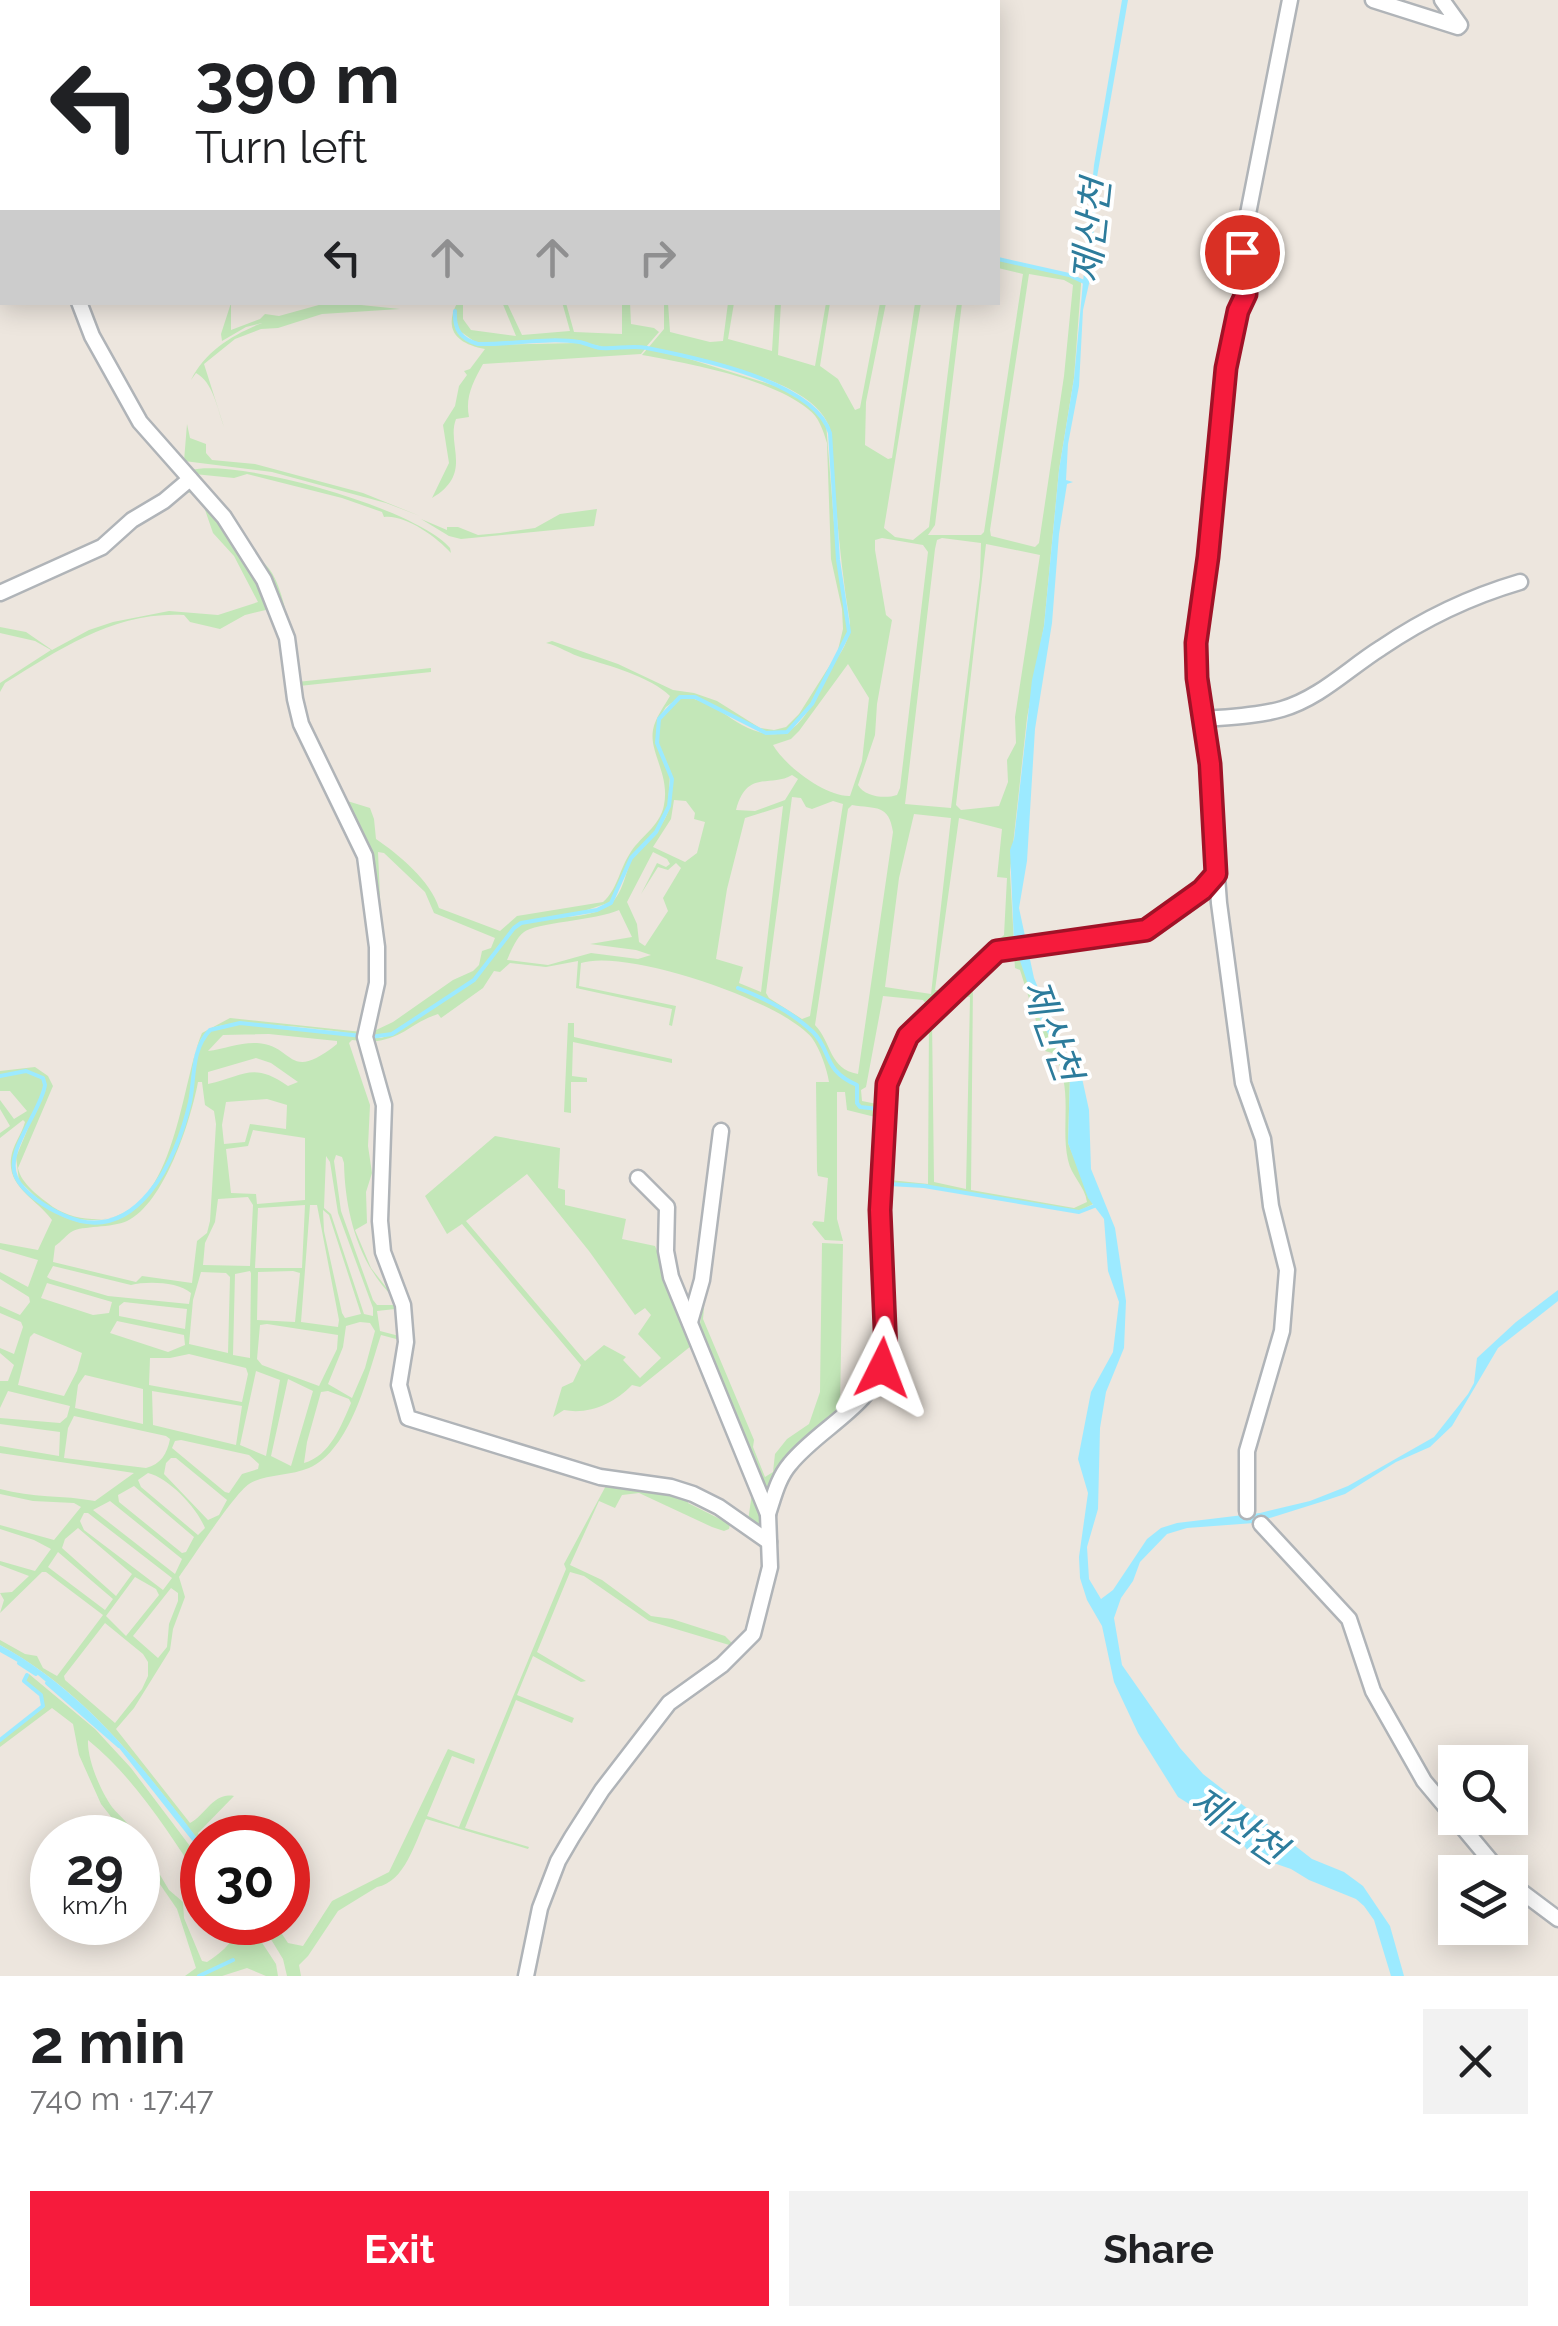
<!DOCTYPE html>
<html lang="en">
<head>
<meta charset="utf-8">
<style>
  body { margin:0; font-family:Raleway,"Noto Sans KR",sans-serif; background:#f2f2f2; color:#202124; height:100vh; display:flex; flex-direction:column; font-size:38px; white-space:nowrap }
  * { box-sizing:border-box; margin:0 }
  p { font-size:32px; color:#757577 }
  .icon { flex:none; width:55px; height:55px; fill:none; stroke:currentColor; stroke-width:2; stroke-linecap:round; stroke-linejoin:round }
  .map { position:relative; height:1976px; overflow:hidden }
  .panel { display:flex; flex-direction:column; background:#fff; flex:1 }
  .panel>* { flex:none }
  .top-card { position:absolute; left:0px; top:0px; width:1000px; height:305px; box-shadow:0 5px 25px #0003; background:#fff; color:#202124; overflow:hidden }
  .controls { position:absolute; left:1438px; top:1745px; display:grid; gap:20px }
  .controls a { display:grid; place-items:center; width:90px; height:90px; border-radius:0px; background:#fff; box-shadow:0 5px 25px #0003; font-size:50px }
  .speed { position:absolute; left:30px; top:1815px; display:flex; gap:20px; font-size:50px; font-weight:700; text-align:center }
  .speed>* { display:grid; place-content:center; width:130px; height:130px; border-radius:50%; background:#fff; box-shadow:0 5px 25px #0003; line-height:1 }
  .speed small { font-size:25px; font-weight:400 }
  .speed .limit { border:15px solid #d22; background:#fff; color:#111 }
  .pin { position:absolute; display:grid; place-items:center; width:85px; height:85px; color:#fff; margin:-42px; border:5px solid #fff; border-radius:50%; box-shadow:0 2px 10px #0007 }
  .me { position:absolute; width:110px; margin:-55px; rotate:3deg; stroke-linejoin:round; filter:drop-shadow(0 0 8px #0008) }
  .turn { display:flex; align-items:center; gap:35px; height:210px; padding:0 30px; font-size:45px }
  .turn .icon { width:130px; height:130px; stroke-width:2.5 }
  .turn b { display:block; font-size:70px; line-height:85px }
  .lanes { display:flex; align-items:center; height:95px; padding:0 30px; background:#0003; justify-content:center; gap:50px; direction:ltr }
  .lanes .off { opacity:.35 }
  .round { display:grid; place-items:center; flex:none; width:105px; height:105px; border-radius:0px; background:#f2f2f2 }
  .head { display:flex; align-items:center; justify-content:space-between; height:170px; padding:0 30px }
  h1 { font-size:60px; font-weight:700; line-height:75px }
  .cta { display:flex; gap:20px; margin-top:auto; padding:20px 30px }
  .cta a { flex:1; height:115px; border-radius:0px; background:#f61b3c; color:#fff; font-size:40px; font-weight:700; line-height:115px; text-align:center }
  .cta a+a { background:#f2f2f2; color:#202124 }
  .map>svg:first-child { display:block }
</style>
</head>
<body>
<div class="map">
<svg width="1558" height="1976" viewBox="0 0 1558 1976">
  <rect width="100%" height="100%" fill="#ede6de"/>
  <g fill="#c3e7b8" fill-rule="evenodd">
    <path d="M998 260 1081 279V285L1074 378 1059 470 1044 626 1027 718 1010 872 1014 943 916 1023 879 1118 847 1110 845 1092H837V1219L843 1241 825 1240 812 1224 814 1221 824 1222 828 1178 818 1176 817 1171 816 1082H829C827 1069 820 1049 812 1038 782 1001 626 948 581 963L579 986 676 1006 672 1026 669 1025 672 1009 576 988 578 961 546 967 510 963 500 972 494 971 483 988 441 1018 438 1014C410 1023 404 1039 370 1042L384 1143 368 1037 377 990 369 862 300 713 286 627 191 470C240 458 417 509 450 548L451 553C436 536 404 514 384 517L382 512 342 498 247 474 234 478 194 474 262 562C286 577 293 653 297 682L431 668V672L299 686 303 711 344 800 370 808 374 819 376 839C398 854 431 881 439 908L500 931 517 916 603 902C617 890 619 871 629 855 639 837 660 827 664 805 670 774 649 753 653 730 655 718 665 705 670 696 651 677 608 665 583 658 570 654 559 646 546 643L552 641 618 664 673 690 694 693 717 701 760 728 774 730 786 727 799 714 837 654 843 629 842 609 831 559 827 443C823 430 819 417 808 409 772 379 688 363 642 355L647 349 683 357 788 390 810 404 826 423 837 560 848 632 811 703 787 731 766 733 696 696 680 697 666 707 659 718 656 743 670 774 668 806 655 831 631 858 611 902 578 913 520 923 513 927 473 980 392 1033 370 1036 381 1038 393 1034 475 981 514 928 521 924C548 913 587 923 610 904 624 893 625 871 633 857 644 839 665 829 669 807 671 801 673 784 672 777 672 771 665 763 662 757 654 738 657 715 674 702 685 694 692 698 703 702 718 708 728 717 742 725 793 751 805 718 825 678 834 659 850 647 850 623 841 570 837 517 832 462 831 450 834 436 828 424 807 376 696 360 648 348L664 329V303H668L670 332 710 342 723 341 728 303H734L728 339 772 351 775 303H781L778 355 815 366 826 303H830L820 366 838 379 855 410 860 408 880 303H886L866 402 865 445 888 459 892 458 915 303H921L884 528 895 537 913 540 929 527 954 322 957 303H962L935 525 928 535H981L984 532 1023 274 998 268ZM1029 274 1064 280 1073 285 1064 376 1039 543 1035 547 991 536 990 530ZM882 538 923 545 928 552 900 788 897 795C885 799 865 797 858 785L875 735 877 704 892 620 886 615 875 550V540ZM942 538 981 543 980 577 951 808 905 804 935 549 937 540ZM986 544 1040 555 1015 717 1016 743 1007 760 1008 782 999 806 961 810 956 805ZM848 664 869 698 862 761 850 796C826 797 785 766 773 745L791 739 799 731ZM792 775 798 779 785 800 755 811 736 810C747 769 770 788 792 775ZM792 797 801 798 806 807 812 809 833 801 843 804 810 1016 802 1019 769 998 766 993ZM674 800 686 801 695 813 694 819 705 822 697 853 685 862 653 847 671 819ZM852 805C876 809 889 804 893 832L858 1074C829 1069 832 1043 815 1025L848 809ZM783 806 761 992 739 983 743 967 716 959 727 889 745 818ZM914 814 951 818 931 994 885 987 899 878ZM959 818 1002 829 997 877 1007 878 1004 935 945 990H935ZM378 852 384 853 425 892 434 913 495 938 491 948 482 951 479 965 473 971 453 980 393 1022 374 1031 372 1028 383 964ZM653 852 667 859 670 864 666 867 657 863 641 894 658 867 668 870 676 863 681 868 663 898 668 911 645 946 639 942 637 924 627 902ZM619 910 632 937 590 944 636 950 651 955 638 959 591 953 548 965 507 960C511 951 516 938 524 932 534 923 597 920 619 910ZM883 996 923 1000 929 1007C901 1040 887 1057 880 1100L877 1104 862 1101 861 1090 866 1087Z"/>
    <path d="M502 302 507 303 522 335 570 331 562 302 566 303 574 332 622 334V303L630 302 631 324 654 328 659 332 646 347H603L578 341 478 344 457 329 454 309C452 328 459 339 477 345L578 343 603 349H645L641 354 483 364C473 382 465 397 469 417L456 419C446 445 474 473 432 498L449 463 443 425 455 406 459 386 467 375 464 371 470 369 485 349C458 344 443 331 457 303H463V319L471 330 516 336Z"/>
    <path d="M231 303V330L260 319 265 314 279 316 326 303H385L361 305 400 309 322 314 278 328 261 329 235 339 204 364 224 427C217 408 213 382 196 373L191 380C205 351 234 334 262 323L246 327 222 341 221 334Z"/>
    <polygon points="187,424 190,438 206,444 206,453 212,460 255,464 363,493 420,516 386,503 272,472 184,461"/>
    <path d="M186 489C217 491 267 584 277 613 283 630 287 648 289 666L270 609 245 615 220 629 190 622 184 615C116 611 60 649 5 683L0 692V683L51 650 35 641 0 633V627L26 632 52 650 89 630 113 622 169 611 218 615 258 602 234 556 213 533 202 501 193 493 181 492Z"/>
    <polygon points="597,509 594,526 461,539 449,536 421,519 447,530 447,527 458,527 478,535 500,533 535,528 560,514"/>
    <path d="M1005 949 1018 951 1039 1017 1070 1075 1068 1143 1093 1204 1079 1211 923 1185 889 1183 888 1179 894 1127 892 1116 888 1114C890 1054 914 1029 957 989 972 975 987 960 1005 949ZM1005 952 1014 953 1015 968 1020 970 1037 1024 1048 1046 1045 1051 1052 1053C1075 1085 1060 1124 1068 1160 1071 1176 1085 1186 1087 1202L1074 1208 971 1190 973 982ZM956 996 970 997 966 1189 934 1182 932 1019ZM929 1020 928 1184 890 1180 896 1127 892 1096 895 1074 914 1036Z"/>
    <path d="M230 1018 362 1032 367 1022 365 1043 370 1061 362 1041 352 1040 349 1043 370 1105 368 1146 372 1173 366 1192 367 1223 355 1230 371 1268 400 1305 395 1309 377 1311 380 1331 403 1337V1345L400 1340 381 1335C368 1374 351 1450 309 1468 290 1476 265 1474 249 1484 234 1494 192 1559 179 1577L185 1597 173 1629 170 1650 134 1708 116 1729 190 1823C206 1815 213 1792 234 1796L198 1833 202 1845C142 1767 89 1694 0 1645V1640L25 1654 37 1656 43 1668 57 1676 103 1615 46 1572H42L0 1613 4 1600 0 1593 12 1592 29 1576 0 1565V1561L35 1571 51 1549 34 1540 0 1529V1525L54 1540 81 1507 74 1503 33 1501 0 1494V1489C32 1498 63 1495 95 1501L134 1473 0 1453V1446L59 1456 60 1432 0 1424V1418L60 1423 67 1417 70 1406 8 1391 0 1408V1381H8L14 1365 0 1353V1348L14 1354 23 1327 21 1322 0 1313V1306L20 1315 30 1302 29 1297 0 1279V1272L28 1287 38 1260 0 1249V1243L38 1250 52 1220C35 1197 4 1186 12 1153 15 1142 22 1133 25 1122L23 1120 0 1138V1133L10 1126 0 1109V1100L14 1119 27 1111 10 1091H0V1076L27 1072 42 1078 44 1085C40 1112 3 1152 15 1178 23 1194 47 1209 62 1216 137 1251 177 1160 190 1102 196 1080 191 1046 212 1030 231 1016 334 1035 363 1036 340 1030 228 1017 211 1029 189 1043 194 1078 189 1100 178 1150 151 1222 91 1220 75 1220 60 1216 47 1207 37 1199 28 1189 19 1181L16 1157 46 1085 44 1077 26 1070 0 1075V1071L35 1067 48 1076 53 1086 18 1168C21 1184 40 1197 53 1207 68 1217 87 1220 104 1219 176 1212 181 1082 202 1033ZM269 1034 337 1041V1044C287 1084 295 1045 257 1043 241 1042 224 1049 208 1051L223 1035ZM256 1058 271 1063 298 1082 288 1086C253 1061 244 1076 208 1084V1072ZM198 1082H202L205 1105 214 1111 216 1124 210 1221 207 1233 197 1241 192 1283 142 1276 136 1282 53 1262 55 1246C61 1242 67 1234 73 1231 81 1226 112 1228 127 1221 164 1204 191 1120 198 1082ZM267 1099 287 1105 286 1129 250 1124 245 1142 224 1144 222 1125 226 1102ZM253 1130 305 1138V1200L257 1204 256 1194 231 1193 226 1149 248 1146ZM336 1155 342 1157 344 1163C345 1212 358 1264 395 1299V1305H377L373 1300 341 1211 334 1161ZM326 1156 330 1162 338 1213 373 1308V1316L364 1314 331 1214 324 1208ZM248 1197 253 1205 250 1266 203 1265 205 1243 215 1222 218 1199ZM305 1205 302 1268H255L258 1208ZM310 1205H317L339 1320 338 1327 301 1322ZM323 1210 329 1215 361 1314 345 1318 342 1313 324 1231ZM53 1266 131 1285C148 1281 178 1282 191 1293L189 1304 108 1296 50 1279 47 1277ZM250 1271 251 1273 250 1358 233 1355 235 1274ZM293 1271 300 1273 295 1322 257 1320 258 1272ZM201 1272 226 1273 230 1277 228 1353 189 1344 193 1300ZM47 1283 112 1302 109 1313 93 1315 41 1298ZM124 1302 187 1309 185 1329 119 1316V1306ZM117 1321 184 1335 185 1345 168 1352 110 1333ZM360 1322 370 1323 375 1331 365 1368 352 1398 328 1384 343 1347 346 1326ZM267 1324 338 1335 337 1349 319 1386 262 1365 257 1359 260 1325ZM34 1333 82 1353 77 1371 64 1396 18 1385 30 1337ZM189 1354 246 1368 248 1374 242 1402 149 1385 150 1358H170ZM256 1371 280 1380 266 1456 240 1445ZM85 1375 143 1389V1424L75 1408 78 1385ZM288 1379 313 1391 291 1466 271 1456ZM152 1391 242 1406 236 1445 153 1425ZM328 1391 349 1399 351 1403C341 1426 330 1456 304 1463L307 1442 321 1392ZM74 1416 166 1436 170 1439C167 1454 161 1464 146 1468L64 1458 68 1428ZM181 1440 249 1455 259 1464 258 1469 242 1474 229 1493 225 1492 172 1448 175 1441ZM171 1458H176L227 1500 219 1515 208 1520 164 1474 166 1463ZM148 1473C169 1478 197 1508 205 1528L198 1535 141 1487 138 1480ZM134 1486 194 1537 186 1552 182 1553 119 1502 118 1495ZM110 1501 182 1559 175 1574 93 1510ZM84 1513H88L172 1578 163 1590 84 1530 80 1521ZM78 1528 132 1574 116 1596 62 1548 65 1539ZM58 1552 113 1599 105 1610 48 1567ZM135 1577 156 1589 159 1595 126 1636 106 1616ZM171 1588 178 1593V1601L169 1624 167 1647 158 1658 133 1636ZM105 1623 143 1654 148 1662V1676L142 1689 115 1723 65 1680 64 1676Z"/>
    <polygon points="568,1023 574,1023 574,1037 672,1059 672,1063 573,1042 572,1076 587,1078 587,1082 571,1082 571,1113 564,1112"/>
    <path d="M495 1136 560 1148 558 1188 565 1190V1205L626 1219 622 1239 655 1246 731 1427 763 1519 762 1529 756 1530 711 1498 679 1485 601 1474 529 1453 601 1472 687 1486 716 1499 748 1521 752 1493 691 1346 640 1387 632 1385C615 1403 589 1415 564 1410L553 1417 562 1387 573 1382 581 1365 462 1224 447 1234 425 1196ZM527 1174 589 1251 635 1315 645 1308 651 1315 638 1334 661 1358 640 1378 623 1360 626 1357 604 1345 585 1361 466 1221Z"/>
    <polygon points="822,1243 843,1244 840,1405 867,1379 880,1358 879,1368 767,1501 699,1330 706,1285 703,1319 754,1440 753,1447 765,1477 773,1472 775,1454 787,1439 809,1424 820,1392"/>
    <path d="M609 1480 687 1495 688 1503 730 1524 729 1529 724 1531 712 1527 639 1493 622 1495 615 1508 599 1501 570 1565 602 1580 651 1616 672 1619 725 1636 736 1647 649 1621 584 1576 570 1572 537 1652 586 1681 581 1682 533 1656 517 1695 574 1718 572 1723 516 1700 465 1828 529 1847 528 1849 426 1819C415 1842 405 1882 377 1887L338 1911 308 1956 299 1965 301 1976H287L283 1959 261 1923H267L274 1932 280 1931 288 1943 303 1946 332 1901 389 1872 448 1749 475 1759 474 1764 452 1756 427 1816 459 1827 566 1569 564 1564Z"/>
    <path d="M29 1674 95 1729 131 1768 202 1862V1883C169 1833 135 1778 88 1740 87 1759 100 1790 112 1807 121 1818 131 1824 137 1838L127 1837 101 1804 79 1755 73 1724 52 1708 0 1747V1741L44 1707 42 1694 25 1681Z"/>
    <path d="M138 1838 169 1890 183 1902 184 1918 202 1961 207 1962C219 1954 232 1945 235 1931L229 1923H249L276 1964 278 1976H266L247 1968 222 1976H202L232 1959 197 1976H185L196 1968 177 1909 155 1877 138 1859Z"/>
  </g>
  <g fill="#9ceaff">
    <polygon points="1122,0 1128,0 1097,177 1091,275 1083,310 1079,386 1068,444 1066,480 1073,482 1067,484 1059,534 1052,623 1035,729 1027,861 1019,908 1034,978 1063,1049 1082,1078 1089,1110 1091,1169 1115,1228 1126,1301 1124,1348 1106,1392 1100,1428 1098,1509 1087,1547 1089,1579 1101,1599 1113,1590 1147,1539 1161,1528 1177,1523 1260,1513 1310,1501 1348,1486 1434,1437 1468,1394 1474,1383 1477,1358 1516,1322 1558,1290 1558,1301 1498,1348 1452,1426 1430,1447 1396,1462 1345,1494 1324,1501 1254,1523 1187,1528 1167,1534 1140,1562 1133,1581 1121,1598 1114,1618 1122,1665 1180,1748 1203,1774 1312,1859 1344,1872 1363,1886 1390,1926 1404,1976 1391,1976 1374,1920 1364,1906 1356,1899 1309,1880 1291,1869 1251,1855 1234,1832 1178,1797 1138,1733 1114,1682 1102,1626 1087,1600 1080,1578 1079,1557 1088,1493 1078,1459 1091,1392 1113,1352 1119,1302 1108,1271 1104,1219 1088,1198 1068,1143 1070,1075 1039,1017 1014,943 1010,850 1014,839 1032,680 1044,626 1059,470 1074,378 1094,165"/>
    <path d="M0 1645C84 1691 140 1763 197 1838L202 1845V1853L108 1734 32 1670 0 1652Z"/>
  </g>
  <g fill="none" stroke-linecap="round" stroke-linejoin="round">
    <g stroke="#9ceaff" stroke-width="4">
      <polyline points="998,259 1069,275 1084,282"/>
      <path d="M738 988C764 998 793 1013 813 1032 832 1051 822 1070 857 1085V1103L860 1107 879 1109"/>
      <path d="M370 1037 392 1034 474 980 514 928 521 923 597 910 611 903 631 858 656 832 669 806 672 779 657 743 659 719 680 697H695L766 733 787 732 812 704 849 632 838 560 830 433C814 381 697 358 647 348 632 345 617 349 601 348 593 347 586 343 579 342 548 337 509 345 478 344 460 339 454 329 455 311"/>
      <path d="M0 1076 26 1071 43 1078 45 1085C41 1112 4 1151 16 1177 23 1193 47 1208 63 1215 137 1249 177 1159 190 1102 195 1077 191 1050 210 1030L240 1023 362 1036"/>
      <polyline points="891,1116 893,1127 889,1184 924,1186 1079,1212 1097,1205"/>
      <polyline points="19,1663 36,1674"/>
      <polyline points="47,1683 119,1746"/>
      <polyline points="0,1740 43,1706 41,1695 24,1681 27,1675"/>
      <polyline points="199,1976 233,1960"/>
    </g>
    <g stroke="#b0b4b8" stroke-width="19">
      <g id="minor">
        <polyline points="1373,0 1458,27 1460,25 1442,0"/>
        <polyline points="0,86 2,89"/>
        <polyline points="0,209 2,205"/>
        <polyline points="79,302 92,336 140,422 224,517 264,580 287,638 295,699 301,724 365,856 377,947 377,983 365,1037 384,1105 380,1221 383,1252 403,1305 406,1342 399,1385 408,1418 600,1477 671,1487 693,1494 719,1507 769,1542"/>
        <polyline points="0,593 102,547 132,520 164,501 190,479"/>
        <path d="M1205 719C1230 717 1258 716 1282 709 1320 698 1349 668 1381 648 1425 618 1469 597 1520 582"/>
        <polyline points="690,1322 702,1280 721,1131"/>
        <polyline points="1247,1511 1247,1451 1282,1331 1287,1270 1271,1206 1263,1139 1243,1083 1219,903 1205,719 1195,662 1222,394 1238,311 1246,294 1240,277 1245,229 1290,0"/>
        <path d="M768 1514C774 1496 778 1478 790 1464 819 1428 871 1407 885 1360L880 1189 887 1083 908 1035 997 951 1145 930 1203 890 1216 874"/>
        <polyline points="1261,1524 1349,1619 1373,1691 1424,1781 1500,1872"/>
        <polyline points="1510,1883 1558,1919"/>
        <polyline points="526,1976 540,1908 558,1861 572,1837 602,1790 669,1703 722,1665 753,1634 770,1567 768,1514 671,1277 666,1251 667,1207 638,1178"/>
      </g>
    </g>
    <use href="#minor" stroke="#fff" stroke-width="14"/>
  </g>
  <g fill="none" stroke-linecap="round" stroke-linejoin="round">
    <g stroke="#a01227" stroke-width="25">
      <polyline id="route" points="882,1368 886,1352 880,1210 887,1084 908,1036 997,951 1146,930 1202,890 1216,874 1210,764 1197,678 1196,643 1208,557 1226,368 1238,311 1246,294 1240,277 1242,252"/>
    </g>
    <use href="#route" stroke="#f61b3c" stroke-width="18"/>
  </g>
  <g text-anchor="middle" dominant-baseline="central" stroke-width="8" stroke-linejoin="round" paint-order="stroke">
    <g font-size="38" font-style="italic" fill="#2d7c9c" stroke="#fff">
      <text transform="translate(1091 231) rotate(-84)">제산천</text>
      <text transform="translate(1052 1030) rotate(70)">제산천</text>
      <text transform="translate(1238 1825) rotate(34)">제산천</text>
    </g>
  </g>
</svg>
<div class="controls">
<a><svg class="icon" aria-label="search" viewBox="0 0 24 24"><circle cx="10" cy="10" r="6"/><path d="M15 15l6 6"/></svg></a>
<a><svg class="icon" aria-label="layers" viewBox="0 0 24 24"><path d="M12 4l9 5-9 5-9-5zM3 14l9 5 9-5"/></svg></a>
</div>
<div class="speed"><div>29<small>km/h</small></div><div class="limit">30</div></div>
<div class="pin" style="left:1242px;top:252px;background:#d93025"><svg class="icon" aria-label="arrive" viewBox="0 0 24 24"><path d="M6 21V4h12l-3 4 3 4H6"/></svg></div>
<svg class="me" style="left:882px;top:1368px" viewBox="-20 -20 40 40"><path d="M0-17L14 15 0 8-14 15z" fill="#f61b3c" stroke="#fff" stroke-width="4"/></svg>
<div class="top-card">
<div class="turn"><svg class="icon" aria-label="left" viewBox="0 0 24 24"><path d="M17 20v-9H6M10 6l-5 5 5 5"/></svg><div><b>390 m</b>Turn left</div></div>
<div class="lanes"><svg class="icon" aria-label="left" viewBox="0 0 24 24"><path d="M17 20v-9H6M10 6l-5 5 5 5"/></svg><svg class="icon off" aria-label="ahead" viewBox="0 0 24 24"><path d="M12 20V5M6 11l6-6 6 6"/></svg><svg class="icon off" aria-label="ahead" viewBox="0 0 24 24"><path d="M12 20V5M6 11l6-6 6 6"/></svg><svg class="icon off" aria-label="right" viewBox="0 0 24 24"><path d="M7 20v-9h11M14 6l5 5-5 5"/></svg></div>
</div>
</div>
<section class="panel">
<div class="head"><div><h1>2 min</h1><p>740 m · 17:47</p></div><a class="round"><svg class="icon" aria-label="close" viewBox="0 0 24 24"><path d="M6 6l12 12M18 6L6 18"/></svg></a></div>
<div class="cta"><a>Exit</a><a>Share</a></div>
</section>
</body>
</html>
